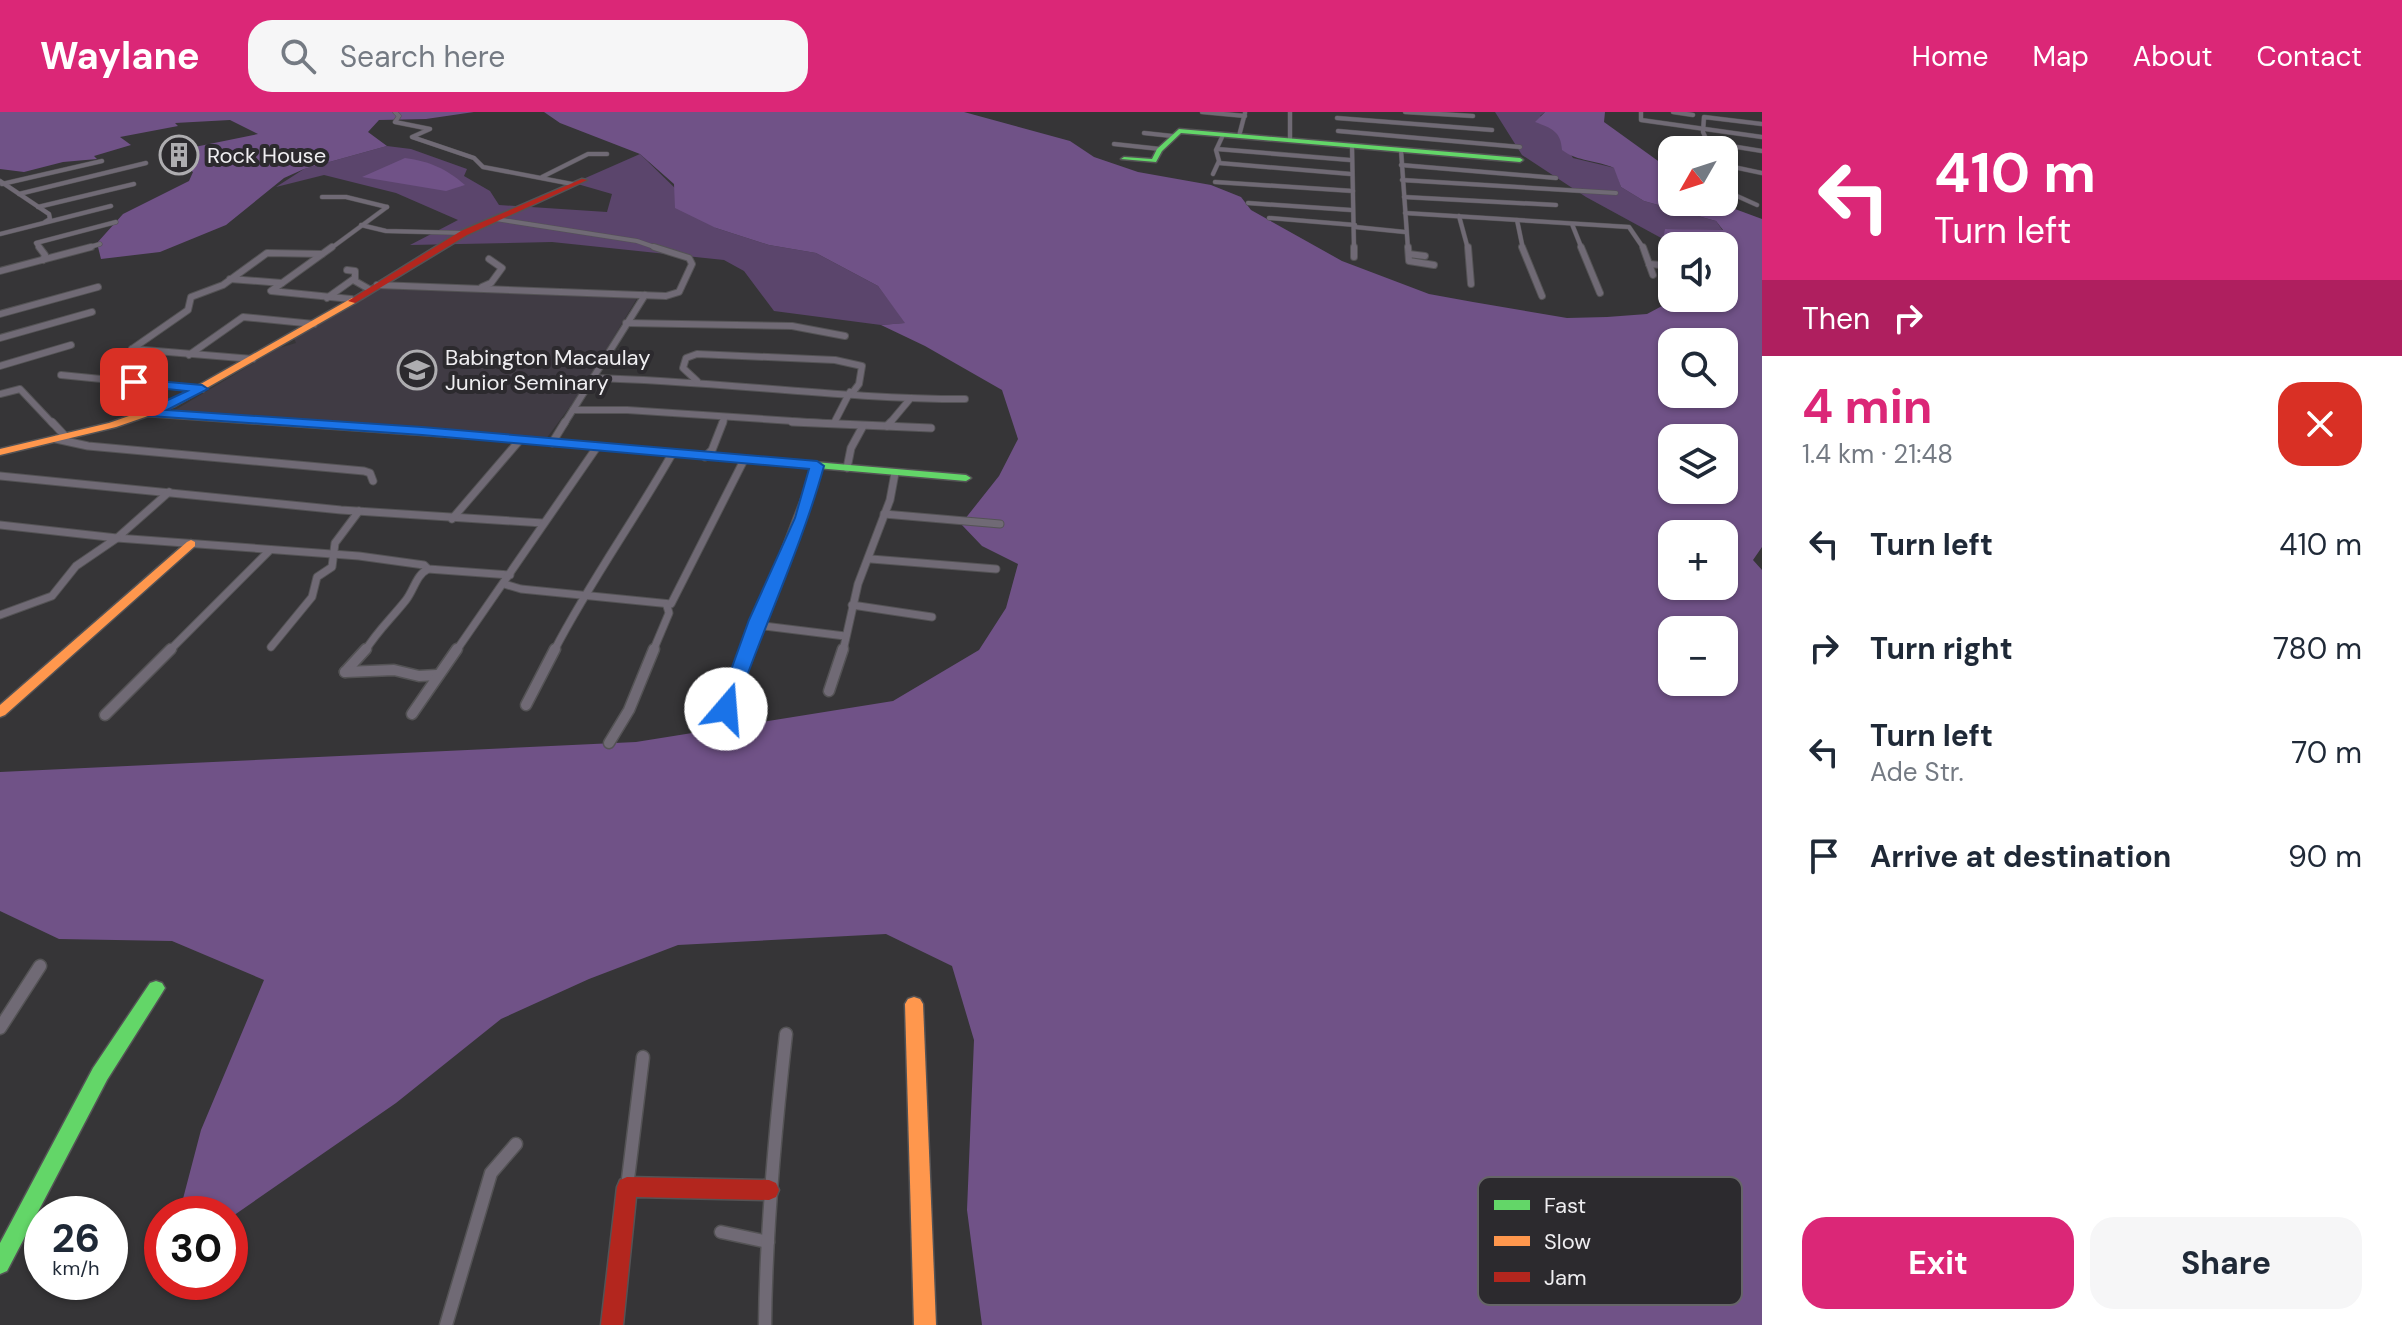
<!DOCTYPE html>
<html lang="en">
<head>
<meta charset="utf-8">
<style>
  body { margin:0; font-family:"DM Sans",sans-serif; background:#f6f6f7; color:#1f2937; height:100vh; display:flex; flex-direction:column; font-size:30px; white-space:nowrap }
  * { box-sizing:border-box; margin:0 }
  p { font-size:26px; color:#747a83 }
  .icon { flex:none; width:44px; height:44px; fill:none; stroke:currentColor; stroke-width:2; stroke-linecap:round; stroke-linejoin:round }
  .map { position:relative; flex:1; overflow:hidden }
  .drawer { display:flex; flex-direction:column; background:#fff; width:640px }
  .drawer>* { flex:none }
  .guide { background:#db2777; color:#fff; overflow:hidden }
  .needle { width:52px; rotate:231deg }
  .tools { position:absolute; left:1658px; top:24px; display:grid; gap:16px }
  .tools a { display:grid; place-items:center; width:80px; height:80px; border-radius:16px; background:#fff; box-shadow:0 2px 6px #0004; font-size:40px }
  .speed { position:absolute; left:24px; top:1084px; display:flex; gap:16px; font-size:40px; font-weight:700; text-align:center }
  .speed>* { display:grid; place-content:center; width:104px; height:104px; border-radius:50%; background:#fff; box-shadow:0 2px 6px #0004; line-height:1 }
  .speed small { font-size:20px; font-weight:400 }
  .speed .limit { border:12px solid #d22; background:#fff; color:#111 }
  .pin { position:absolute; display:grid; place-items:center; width:68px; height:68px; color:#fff; margin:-34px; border-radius:16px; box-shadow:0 4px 12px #0006 }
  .me { position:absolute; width:88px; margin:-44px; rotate:18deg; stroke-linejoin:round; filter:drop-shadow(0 0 6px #0008) }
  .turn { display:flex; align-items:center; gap:28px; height:168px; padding:0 40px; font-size:36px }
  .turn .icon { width:104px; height:104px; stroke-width:2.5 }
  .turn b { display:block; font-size:56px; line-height:68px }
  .then { display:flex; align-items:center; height:76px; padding:0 40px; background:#0003; gap:16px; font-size:30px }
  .round { display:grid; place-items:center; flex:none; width:84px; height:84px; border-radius:24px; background:#f6f6f7 }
  .overview { display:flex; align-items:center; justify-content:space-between; height:136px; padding:0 40px }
  h1 { font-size:48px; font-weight:700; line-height:60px; color:#db2777 }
  .primary-button { display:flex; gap:16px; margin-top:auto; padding:16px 40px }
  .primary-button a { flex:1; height:92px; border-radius:24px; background:#db2777; color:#fff; font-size:32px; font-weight:700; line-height:92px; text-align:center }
  .primary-button a+a { background:#f6f6f7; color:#1f2937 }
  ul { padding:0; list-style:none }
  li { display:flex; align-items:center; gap:24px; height:104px; padding:0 40px }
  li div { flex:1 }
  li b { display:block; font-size:30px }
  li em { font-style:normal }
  header { display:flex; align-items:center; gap:48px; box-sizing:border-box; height:112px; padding:0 40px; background:#db2777; color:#fff }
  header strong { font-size:38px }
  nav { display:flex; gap:44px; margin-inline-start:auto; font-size:28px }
  .search { width:560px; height:72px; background:#f6f6f7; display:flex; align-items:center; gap:20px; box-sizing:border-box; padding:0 28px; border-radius:24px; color:#747a83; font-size:30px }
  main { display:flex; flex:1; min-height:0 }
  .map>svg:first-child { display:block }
</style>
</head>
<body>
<header>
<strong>Waylane</strong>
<div class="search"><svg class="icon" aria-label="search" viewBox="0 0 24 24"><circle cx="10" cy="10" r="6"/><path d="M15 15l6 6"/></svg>Search here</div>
<nav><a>Home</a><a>Map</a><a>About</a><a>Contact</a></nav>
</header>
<main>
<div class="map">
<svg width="1762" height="1213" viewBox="0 0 1762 1213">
  <rect width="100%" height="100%" fill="#363537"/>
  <polygon fill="#403b44" points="377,174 639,183 580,281 546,327 175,298 279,236 296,231 294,226"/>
  <g fill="#5b456c">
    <polygon points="1495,0 1545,0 1540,4 1556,18 1573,46 1615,56 1621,75 1644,89 1716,109 1723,119 1666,117 1663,127 1586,85 1522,43"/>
    <polygon points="387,34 411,37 467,57 464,64 490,79 499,93 607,100 612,82 574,71 640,42 716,116 769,133 816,141 878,174 906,211 881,213 774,199 744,159 724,148 552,130 410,133 458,108 396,81 324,63 276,75 304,57"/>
  </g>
  <g fill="#705287" fill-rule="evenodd">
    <polygon points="0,0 474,0 426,7 379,8 368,20 387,34 304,57 284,66 226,113 160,140 101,147 97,131 123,102 189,69 193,60 179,51 175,39 258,22 230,8 175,11 178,14 120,25 131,33 94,44 97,47 63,50 24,60 0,57"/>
    <path d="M544 0H964L1070 29 1094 45 1138 60 1211 73 1241 85 1251 98 1342 149 1429 182 1473 190 1567 206 1607 205 1647 202 1677 186H1724V134H1677L1663 127 1665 117 1723 118 1716 109 1644 89 1621 75 1614 56C1597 48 1578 50 1562 38 1561 19 1551 16 1535 10L1545 0H1605L1604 10 1672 59V90H1716L1762 107V435L1753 448 1762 458V1213H982L967 1098 974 928 952 854 886 822 678 833 589 867 501 907 396 991 230 1106V1102H179L201 1018 264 868 172 829 59 827 0 799V660L636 630 893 589 979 538 1006 496 1018 452 982 434 961 412 999 364 1018 327 1002 278 925 234 881 213 905 211 878 174 816 141 769 133 716 116 675 96 674 72 640 42 560 11ZM1672 230H1724V282H1672ZM1672 326H1724V378H1672ZM1672 422H1724V474H1672ZM1672 518H1724V570H1672Z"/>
    <path d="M405 46C431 50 445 56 465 73L446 79 362 65Z"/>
  </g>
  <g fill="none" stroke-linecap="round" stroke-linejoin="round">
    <g stroke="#545355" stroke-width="5">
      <g id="street-far4">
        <polyline points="395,0 399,4 395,10 430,17 412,25 474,46 483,55 572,72"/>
        <polyline points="1202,0 1245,4"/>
        <polyline points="1290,0 1290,28"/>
        <polyline points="1405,0 1473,4"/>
        <polyline points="1641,0 1641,8 1762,25"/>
        <polyline points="1673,0 1693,3"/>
        <polyline points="1337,6 1492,18"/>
        <polyline points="1338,19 1520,35"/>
        <polyline points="1144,21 1172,24"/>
        <polyline points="1239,24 1245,1"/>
        <polyline points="1706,30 1762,39"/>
        <polyline points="1114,32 1160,37"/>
        <polyline points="1352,34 1354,137"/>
        <polyline points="1217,37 1350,48"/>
        <polyline points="1401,38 1408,137"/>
        <polyline points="1711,38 1703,20 1704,5 1762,12"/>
        <polyline points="1219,51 1351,62"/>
        <polyline points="1401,53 1556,66"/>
        <polyline points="1724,53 1762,61"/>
        <polyline points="1213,62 1219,49 1216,38 1223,23"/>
        <polyline points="542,65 588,42 607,42"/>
        <polyline points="1402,68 1616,81"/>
        <polyline points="1724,68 1737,84 1757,93"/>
        <polyline points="0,69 49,102 50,107 45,110"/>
        <polyline points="1215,70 1353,79"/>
        <polyline points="2,72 102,49"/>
        <polyline points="19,82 146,51"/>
        <polyline points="322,85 346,85 387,95"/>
        <polyline points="1404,85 1556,93"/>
        <polyline points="1248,91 1351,98"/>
        <polyline points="38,95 134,72"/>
        <polyline points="1405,101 1629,115 1644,137"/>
        <polyline points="1459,104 1468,137"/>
        <polyline points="1269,106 1355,113"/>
        <polyline points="496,107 637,129 660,137"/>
        <polyline points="1517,108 1523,137"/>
        <polyline points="1572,112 1582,137"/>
        <polyline points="361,113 386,119 464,121"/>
        <polyline points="1355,115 1405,120"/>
        <polyline points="0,122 111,94"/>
        <polyline points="40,137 36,131 116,110"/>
        <polyline points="83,137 100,132"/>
        <polyline points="330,137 387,95"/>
      </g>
    </g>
    <g stroke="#545355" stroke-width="8">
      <g id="street-far3">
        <polyline points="39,135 45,143 43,148"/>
        <polyline points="332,135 271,179 351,187"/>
        <polyline points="1354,135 1354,145"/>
        <polyline points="1408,135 1409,149 1434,153"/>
        <polyline points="1468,135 1471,172"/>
        <polyline points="1522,135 1542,184"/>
        <polyline points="1581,135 1600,181"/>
        <polyline points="1643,135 1653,163"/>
        <polyline points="1409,142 1425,144"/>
        <polyline points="1649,152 1672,154"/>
        <polyline points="347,158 355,159 355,169 369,177"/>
        <polyline points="0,159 91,135"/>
        <polyline points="230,167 282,171"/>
        <polyline points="377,173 666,184 679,180 692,152 689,146 654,135"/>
        <polyline points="482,175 491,171 502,156 489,147"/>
        <polyline points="327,186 355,166"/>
        <polyline points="0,202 98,175"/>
        <polyline points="626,211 792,214 845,224"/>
        <polyline points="0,226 92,200"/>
        <polyline points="132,237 188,198 191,185 223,173 267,141 322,142"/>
        <polyline points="132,237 253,247"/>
        <polyline points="189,243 243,205 314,212"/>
        <polyline points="0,254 71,233"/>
        <polyline points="61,263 202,277"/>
        <path d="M594 266C718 269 841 287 965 287"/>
        <polyline points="697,269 683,256 686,246 697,242 835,248 862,254 859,272 853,280"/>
        <polyline points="0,282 20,277 53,312"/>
        <polyline points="573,298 627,298 838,312"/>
        <polyline points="834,311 850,280"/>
        <polyline points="564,312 645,183"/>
        <polyline points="722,312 724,307"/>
        <polyline points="889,312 910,287"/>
      </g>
    </g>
    <g stroke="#545355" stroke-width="9">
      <g id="street-far2">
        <polyline points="52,310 66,325"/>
        <polyline points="792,310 931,316"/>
        <polyline points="887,314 891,310"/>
        <polyline points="56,327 88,334 364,359 370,361 373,369"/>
        <polyline points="552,331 565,310"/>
        <polyline points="705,345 712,338 723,310"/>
        <polyline points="847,356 851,336 863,314"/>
        <polyline points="0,364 341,398 543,411"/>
        <polyline points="169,380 117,426 359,444 424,453 428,457 510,463"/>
        <polyline points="884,402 1000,412"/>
        <polyline points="452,407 519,329"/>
        <polyline points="0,413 117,426 76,454 52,484 0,503"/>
        <polyline points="871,447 996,457"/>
        <polyline points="504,472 521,477 671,492 744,348"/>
        <polyline points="852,493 932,505"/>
        <polyline points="756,513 845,524"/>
        <polyline points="271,535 312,485 317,465 332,455 335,431 359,399"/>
        <polyline points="169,539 270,438"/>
        <path d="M365 539C378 518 391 507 406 488 414 478 416 463 428 457"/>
        <polyline points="456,539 597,335"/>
        <path d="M554 539C589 471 634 409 672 342"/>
        <polyline points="653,539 669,501 667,494"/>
        <polyline points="746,539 817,354"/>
        <polyline points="843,539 858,472 890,388 895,361"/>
      </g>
    </g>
    <g stroke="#545355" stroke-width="13">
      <g id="street-far1">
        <polyline points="345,560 366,537"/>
        <polyline points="345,560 394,558 419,564 437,563"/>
        <polyline points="829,579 843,537"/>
        <polyline points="526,593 555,537"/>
        <polyline points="726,597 746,537"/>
        <polyline points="412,602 457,537"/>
        <polyline points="105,603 171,537"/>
        <polyline points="609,631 629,598 654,537"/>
      </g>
    </g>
    <g stroke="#545355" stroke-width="15">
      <g id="street">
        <polyline points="0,916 40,854"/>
        <polyline points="627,1075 643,945"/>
        <polyline points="721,1120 768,1130"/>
        <polyline points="446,1213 491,1061 516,1032"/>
        <path d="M765 1213C766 1116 775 1019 786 922"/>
      </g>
    </g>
    <g stroke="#545355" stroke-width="3">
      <g id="fast">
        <polygon points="1179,17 1520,46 1523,48 1520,50 1181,21 1162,39 1156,50 1121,47 1124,45 1152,47 1157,37"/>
        <polygon points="522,325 966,363 971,366 966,369 518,330 517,328"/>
        <polygon points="156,869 162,871 165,876 162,881 107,968 7,1159 0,1162 0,1131 93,956 150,871"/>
      </g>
    </g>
    <g stroke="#545355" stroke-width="3">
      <g id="slow">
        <polygon points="352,186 355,187 355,191 175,294 162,299 522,325 527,328 526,330 148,304 116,315 0,343 0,337 109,311 169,290"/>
        <polygon points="191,428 195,430 195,434 5,603 0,605 0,593 187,430"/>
        <polygon points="914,885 920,887 923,892 936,1213 914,1213 905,892 908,887"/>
      </g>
    </g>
    <g stroke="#545355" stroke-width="3">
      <g id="jam">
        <polygon points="582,67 587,68 467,123 355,191 348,189 461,119"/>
        <polygon points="627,1065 769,1068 776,1071 779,1078 776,1085 769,1088 636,1085 623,1213 601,1213 617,1075 620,1068"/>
      </g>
    </g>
    <use href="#street-far4" stroke="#706a75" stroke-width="4"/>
    <use href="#street-far3" stroke="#706a75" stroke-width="6"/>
    <use href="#street-far2" stroke="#706a75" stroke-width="7"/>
    <use href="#street-far1" stroke="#706a75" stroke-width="10"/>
    <use href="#street" stroke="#706a75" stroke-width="12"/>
    <use href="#fast" fill="#63d668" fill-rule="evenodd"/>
    <use href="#slow" fill="#ff974d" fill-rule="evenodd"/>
    <use href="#jam" fill="#b3261e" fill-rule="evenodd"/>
  </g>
  <path fill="#1a73e8" stroke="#114b97" stroke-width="2" d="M134 267 202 273 208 277 167 298 422 315 817 349 824 354C801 437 763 515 735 597L726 602 717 597 749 508 795 406 809 357 422 323 150 304 146 303V298L187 279 129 273V268Z"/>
  <defs>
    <g id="building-ring" transform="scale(2)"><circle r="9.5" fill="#2c2a2e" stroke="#aeadb0" stroke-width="1.5"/><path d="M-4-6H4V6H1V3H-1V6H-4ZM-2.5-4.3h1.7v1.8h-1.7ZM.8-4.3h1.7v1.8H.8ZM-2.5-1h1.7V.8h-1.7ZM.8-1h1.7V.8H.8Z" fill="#aeadb0"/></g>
    <g id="school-ring" transform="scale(2)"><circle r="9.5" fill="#2c2a2e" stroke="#aeadb0" stroke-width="1.5"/><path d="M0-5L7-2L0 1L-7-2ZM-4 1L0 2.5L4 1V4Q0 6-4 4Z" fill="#aeadb0"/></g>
  </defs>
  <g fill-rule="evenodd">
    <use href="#building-ring" x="179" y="43"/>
    <use href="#school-ring" x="417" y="258"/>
  </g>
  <g text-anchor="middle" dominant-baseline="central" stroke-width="8" stroke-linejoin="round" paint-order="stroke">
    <g font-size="22" fill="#efeef1" stroke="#2c2a2e" text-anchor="start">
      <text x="207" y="43">Rock House</text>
      <text x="445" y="245">Babington Macaulay<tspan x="445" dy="25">Junior Seminary</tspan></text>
    </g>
  </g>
  <rect x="1478" y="1065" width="264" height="128" rx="12" fill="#2c2a2e" stroke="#666568" stroke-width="2"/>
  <rect x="1494" y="1088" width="36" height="10" fill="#63d668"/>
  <rect x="1494" y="1124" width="36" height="10" fill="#ff974d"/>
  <rect x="1494" y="1160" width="36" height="10" fill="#b3261e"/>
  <g font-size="22" fill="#efeef1">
    <text x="1544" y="1101">Fast</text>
    <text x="1544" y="1137">Slow</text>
    <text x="1544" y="1173">Jam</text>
  </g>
</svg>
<div class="tools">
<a><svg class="needle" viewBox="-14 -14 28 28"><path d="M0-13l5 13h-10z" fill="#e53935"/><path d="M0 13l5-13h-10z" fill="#747a83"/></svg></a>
<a><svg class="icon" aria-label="sound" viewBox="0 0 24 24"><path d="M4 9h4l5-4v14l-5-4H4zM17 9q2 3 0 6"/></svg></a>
<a><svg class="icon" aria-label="search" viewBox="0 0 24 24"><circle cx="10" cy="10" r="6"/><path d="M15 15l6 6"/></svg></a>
<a><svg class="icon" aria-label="layers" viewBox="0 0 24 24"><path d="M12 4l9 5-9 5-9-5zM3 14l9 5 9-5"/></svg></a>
<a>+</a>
<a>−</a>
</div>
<div class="speed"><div>26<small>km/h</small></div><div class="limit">30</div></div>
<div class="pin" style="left:134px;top:270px;background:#d93025"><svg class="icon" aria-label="arrive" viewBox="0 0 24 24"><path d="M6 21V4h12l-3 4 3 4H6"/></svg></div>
<svg class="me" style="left:726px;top:597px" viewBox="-20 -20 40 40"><circle r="19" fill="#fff"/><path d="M0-13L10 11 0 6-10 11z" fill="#1a73e8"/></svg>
</div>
<section class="drawer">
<div class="guide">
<div class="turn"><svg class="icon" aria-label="left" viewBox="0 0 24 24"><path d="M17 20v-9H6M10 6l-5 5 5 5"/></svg><div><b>410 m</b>Turn left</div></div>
<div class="then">Then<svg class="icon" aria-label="right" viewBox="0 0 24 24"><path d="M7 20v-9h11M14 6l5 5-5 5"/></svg></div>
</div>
<div class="overview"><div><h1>4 min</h1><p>1.4 km · 21:48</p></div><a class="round" style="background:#d93025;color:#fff"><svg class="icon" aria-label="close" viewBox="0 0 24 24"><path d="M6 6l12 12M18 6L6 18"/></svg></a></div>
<ul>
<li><svg class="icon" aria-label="left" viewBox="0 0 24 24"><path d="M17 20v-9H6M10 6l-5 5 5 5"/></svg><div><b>Turn left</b></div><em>410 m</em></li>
<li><svg class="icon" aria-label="right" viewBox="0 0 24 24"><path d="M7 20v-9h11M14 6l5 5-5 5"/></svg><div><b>Turn right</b></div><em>780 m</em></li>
<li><svg class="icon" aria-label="left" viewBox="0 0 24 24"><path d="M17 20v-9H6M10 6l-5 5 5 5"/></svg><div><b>Turn left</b><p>Ade Str.</p></div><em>70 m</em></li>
<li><svg class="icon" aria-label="arrive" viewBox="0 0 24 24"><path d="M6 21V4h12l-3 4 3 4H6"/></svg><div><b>Arrive at destination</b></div><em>90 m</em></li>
</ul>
<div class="primary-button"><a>Exit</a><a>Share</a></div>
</section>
</main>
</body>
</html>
